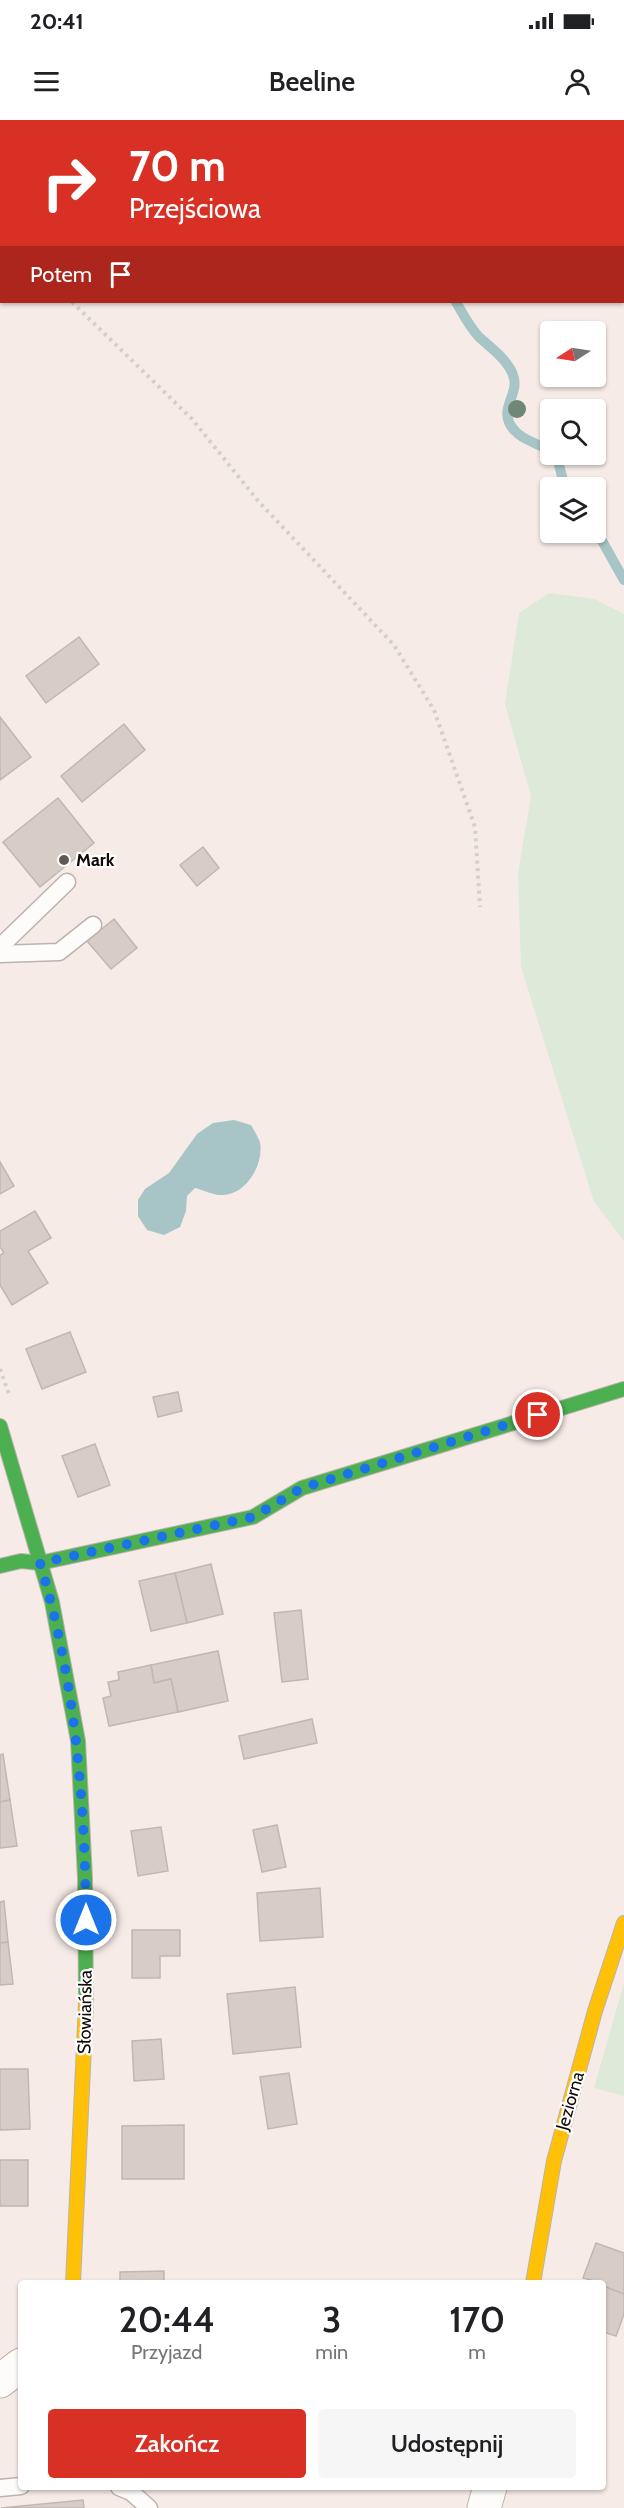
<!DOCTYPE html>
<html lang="pl">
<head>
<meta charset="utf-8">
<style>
  body { margin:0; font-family:Cabin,sans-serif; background:#f6f6f6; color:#202124; height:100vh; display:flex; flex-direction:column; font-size:22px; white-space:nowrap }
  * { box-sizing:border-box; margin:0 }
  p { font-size:20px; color:#757577 }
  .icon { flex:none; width:33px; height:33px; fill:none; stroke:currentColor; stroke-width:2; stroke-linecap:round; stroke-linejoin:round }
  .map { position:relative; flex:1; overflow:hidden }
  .details { position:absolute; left:18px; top:2160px; width:588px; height:210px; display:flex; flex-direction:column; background:#fff; border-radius:6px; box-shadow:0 2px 4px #0004 }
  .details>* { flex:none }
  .guide { position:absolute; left:0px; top:0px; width:624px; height:183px; box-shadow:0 2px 4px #0004; background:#d93025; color:#fff; overflow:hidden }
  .needle { width:39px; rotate:258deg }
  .buttons { position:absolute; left:540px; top:201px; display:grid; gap:12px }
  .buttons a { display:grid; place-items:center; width:66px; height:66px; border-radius:6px; background:#fff; box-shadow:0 2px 4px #0004; font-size:30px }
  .pin { position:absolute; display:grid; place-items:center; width:51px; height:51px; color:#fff; margin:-26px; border:3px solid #fff; border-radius:50%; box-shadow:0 2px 6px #0007 }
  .me { position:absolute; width:66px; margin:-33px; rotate:0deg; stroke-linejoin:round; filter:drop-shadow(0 0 4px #0008) }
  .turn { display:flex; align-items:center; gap:21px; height:126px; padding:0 30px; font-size:27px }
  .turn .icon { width:78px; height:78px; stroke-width:2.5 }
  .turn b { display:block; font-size:42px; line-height:51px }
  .then { display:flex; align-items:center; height:57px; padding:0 30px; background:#0003; gap:12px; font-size:22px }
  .eta { display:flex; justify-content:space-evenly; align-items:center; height:102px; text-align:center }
  .eta b { font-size:36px; font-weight:600; line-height:42px }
  .button { display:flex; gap:12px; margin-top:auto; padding:12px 30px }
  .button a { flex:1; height:69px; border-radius:6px; background:#d93025; color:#fff; font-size:24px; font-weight:600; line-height:69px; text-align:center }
  .button a+a { background:#f6f6f6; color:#202124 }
  .status { display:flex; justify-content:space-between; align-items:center; height:42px; padding:0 30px; background:#fff; direction:ltr }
  .status svg { height:16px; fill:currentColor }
  header { display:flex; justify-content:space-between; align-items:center; height:78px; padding:0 30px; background:#fff; font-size:27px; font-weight:600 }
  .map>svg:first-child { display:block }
</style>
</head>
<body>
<div class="status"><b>20:41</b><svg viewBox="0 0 49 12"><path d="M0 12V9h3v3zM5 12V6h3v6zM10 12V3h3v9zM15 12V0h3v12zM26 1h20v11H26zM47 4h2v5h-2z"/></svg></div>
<header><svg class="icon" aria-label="menu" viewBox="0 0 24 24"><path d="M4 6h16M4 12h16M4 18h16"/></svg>Beeline<svg class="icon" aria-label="person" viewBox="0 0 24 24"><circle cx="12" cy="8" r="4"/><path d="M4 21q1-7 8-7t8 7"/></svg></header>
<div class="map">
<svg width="624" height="2388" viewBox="0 0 624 2388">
  <rect width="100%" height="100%" fill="#f6ebe6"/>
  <g fill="#ddead9">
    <polygon points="549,473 595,479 624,494 624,1121 594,1082 521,847 518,753 531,676 505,584 519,493"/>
    <polygon points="624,1863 624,1976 594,1968"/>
  </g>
  <path fill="#a7c5c6" d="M234 1000 251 1005C254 1010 258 1017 260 1022 264 1044 247 1074 223 1075 215 1076 203 1070 195 1068L187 1076 186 1091 180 1107 164 1115 147 1110 138 1096V1080L145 1069 169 1053 197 1014 213 1003Z"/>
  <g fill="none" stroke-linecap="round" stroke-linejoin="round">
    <g stroke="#a7c5c6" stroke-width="10">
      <polyline points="338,0 339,2"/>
      <path d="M456 182C463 194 469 206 479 217 490 227 508 240 513 255 521 275 495 290 515 311 525 322 540 323 550 332"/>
      <polyline points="553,334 557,337 565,368"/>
      <polyline points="596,410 624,460"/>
    </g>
  </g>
  <g fill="#d8ccc6" stroke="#c1b7b3" stroke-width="1.5">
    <polygon points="79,517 99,544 46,583 26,556"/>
    <polygon points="0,597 31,637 0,660"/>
    <polygon points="124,604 145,630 82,682 61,656"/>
    <polygon points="58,678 94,723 40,767 3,722"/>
    <polygon points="203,727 219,748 197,766 180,745"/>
    <polygon points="114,799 137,828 111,849 87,821"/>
    <polygon points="0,1042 14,1066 0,1074"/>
    <polygon points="35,1091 51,1118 28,1131 48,1163 12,1185 0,1165 0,1135 4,1133 0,1127 0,1111"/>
    <polygon points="70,1212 86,1252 42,1269 26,1229"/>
    <polygon points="178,1272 182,1291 158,1297 153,1277"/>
    <polygon points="95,1324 110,1365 78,1377 62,1336"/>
    <polygon points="211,1444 223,1494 187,1503 175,1453"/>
    <polygon points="175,1453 187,1503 151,1511 139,1461"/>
    <polygon points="301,1490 308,1559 282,1562 274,1493"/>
    <polygon points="218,1531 228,1581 178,1592 171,1559 154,1563 151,1545"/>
    <polygon points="151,1545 154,1563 171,1559 178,1592 109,1606 103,1578 111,1576 108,1562 119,1560 118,1552"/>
    <polygon points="312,1599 317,1623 244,1639 239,1616"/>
    <polygon points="3,1634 10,1680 0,1682 0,1635"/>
    <polygon points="10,1680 17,1726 0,1728 0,1682"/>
    <polygon points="277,1705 286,1747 262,1752 253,1710"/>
    <polygon points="161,1707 168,1751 138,1756 131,1711"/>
    <polygon points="320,1768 323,1817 260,1821 257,1773"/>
    <polygon points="4,1781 8,1822 0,1823 0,1782"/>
    <polygon points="132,1810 180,1810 180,1836 160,1836 160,1858 132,1858"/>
    <polygon points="8,1822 13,1864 0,1865 0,1823"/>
    <polygon points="295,1867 301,1927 233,1934 227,1874"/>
    <polygon points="161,1919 164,1959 134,1961 132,1921"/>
    <polygon points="0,1949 28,1949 30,2009 0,2010"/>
    <polygon points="289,1953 297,2004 268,2009 260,1957"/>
    <polygon points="184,2005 184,2059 122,2059 122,2006"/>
    <rect x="0" y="2040" width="28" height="46"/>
    <polygon points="596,2123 624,2133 624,2174 603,2166 603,2163 583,2158"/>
    <polygon points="164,2151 164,2163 120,2163 120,2152"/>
    <polygon points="603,2166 624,2174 624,2194 616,2216 603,2212"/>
    <polygon points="83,2380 84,2388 1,2388"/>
  </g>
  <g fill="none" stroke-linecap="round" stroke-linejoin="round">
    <g stroke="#bcb3ae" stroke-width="19">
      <g id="lane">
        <polyline points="0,827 67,762"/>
        <polyline points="0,834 59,832 93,805"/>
        <polyline points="119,2367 131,2372 149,2388"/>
        <polyline points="0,2368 21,2366"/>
      </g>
    </g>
    <g stroke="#bcb3ae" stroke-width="35">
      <g id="street">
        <polyline points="0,2261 21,2245"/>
        <polyline points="484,2388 490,2367"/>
      </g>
    </g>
    <g stroke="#bcb3ae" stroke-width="16">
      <g id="fast">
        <polyline points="0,1306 52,1482 78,1621 85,1758 86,1883"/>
        <polyline points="0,1446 21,1441 40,1443 253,1397 302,1368 624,1269"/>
      </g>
    </g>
    <g stroke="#bcb3ae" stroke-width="16">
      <g id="slow">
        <polyline points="73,2163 86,1883"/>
        <polyline points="533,2163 554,2041 595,1891 624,1803"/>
      </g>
    </g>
    <g stroke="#d2cfce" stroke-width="4" stroke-dasharray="3 4.5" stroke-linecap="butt">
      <polyline points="0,114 2,115"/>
      <polyline points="72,182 192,299 259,382 394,525 434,590 475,707 480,787"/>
      <polyline points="0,1249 9,1274"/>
    </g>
    <use href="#lane" stroke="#fefcfb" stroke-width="16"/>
    <use href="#street" stroke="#fefcfb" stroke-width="33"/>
    <use href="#fast" stroke="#4caf50" stroke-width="14"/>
    <use href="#slow" stroke="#ffc107" stroke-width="14"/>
  </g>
  <circle fill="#6f8873" cx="517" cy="289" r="9"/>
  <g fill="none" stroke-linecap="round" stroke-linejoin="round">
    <path stroke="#1a73e8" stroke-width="10" stroke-dasharray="0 18" d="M86 1800C85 1679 75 1560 40 1443L253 1397 302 1368 538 1295"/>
  </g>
  <circle fill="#625955" stroke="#fff" stroke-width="2" cx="64" cy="740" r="6"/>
  <g text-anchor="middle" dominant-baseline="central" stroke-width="4.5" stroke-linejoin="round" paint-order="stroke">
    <g font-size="18" font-weight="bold" fill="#120a07" stroke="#fff" text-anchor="start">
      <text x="76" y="740">Mark</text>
    </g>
    <g font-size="18" fill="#120a07" stroke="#fff">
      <text transform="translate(85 1892) rotate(-89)">Słowiańska</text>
      <text transform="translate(570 1981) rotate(-74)">Jeziorna</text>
    </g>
  </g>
</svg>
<div class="buttons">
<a><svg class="needle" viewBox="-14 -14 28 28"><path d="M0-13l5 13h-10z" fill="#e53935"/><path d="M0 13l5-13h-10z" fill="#757577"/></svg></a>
<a><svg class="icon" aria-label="search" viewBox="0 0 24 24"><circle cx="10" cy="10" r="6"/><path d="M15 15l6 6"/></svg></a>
<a><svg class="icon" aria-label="layers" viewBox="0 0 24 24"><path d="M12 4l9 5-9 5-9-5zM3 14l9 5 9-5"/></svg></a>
</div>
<div class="pin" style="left:538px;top:1295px;background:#d93025"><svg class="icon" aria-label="arrive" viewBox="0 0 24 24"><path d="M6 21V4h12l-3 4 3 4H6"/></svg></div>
<svg class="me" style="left:86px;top:1800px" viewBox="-20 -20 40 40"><circle r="17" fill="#1a73e8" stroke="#fff" stroke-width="3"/><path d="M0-11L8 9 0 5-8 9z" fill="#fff"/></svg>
<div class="guide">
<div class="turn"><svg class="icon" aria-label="right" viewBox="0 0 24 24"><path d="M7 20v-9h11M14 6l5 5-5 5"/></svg><div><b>70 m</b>Przejściowa</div></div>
<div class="then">Potem<svg class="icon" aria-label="arrive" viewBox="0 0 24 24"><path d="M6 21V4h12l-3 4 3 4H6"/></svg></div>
</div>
<section class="details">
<div class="eta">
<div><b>20:44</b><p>Przyjazd</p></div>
<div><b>3</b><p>min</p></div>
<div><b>170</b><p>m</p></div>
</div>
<div class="button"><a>Zakończ</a><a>Udostępnij</a></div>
</section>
</div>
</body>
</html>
